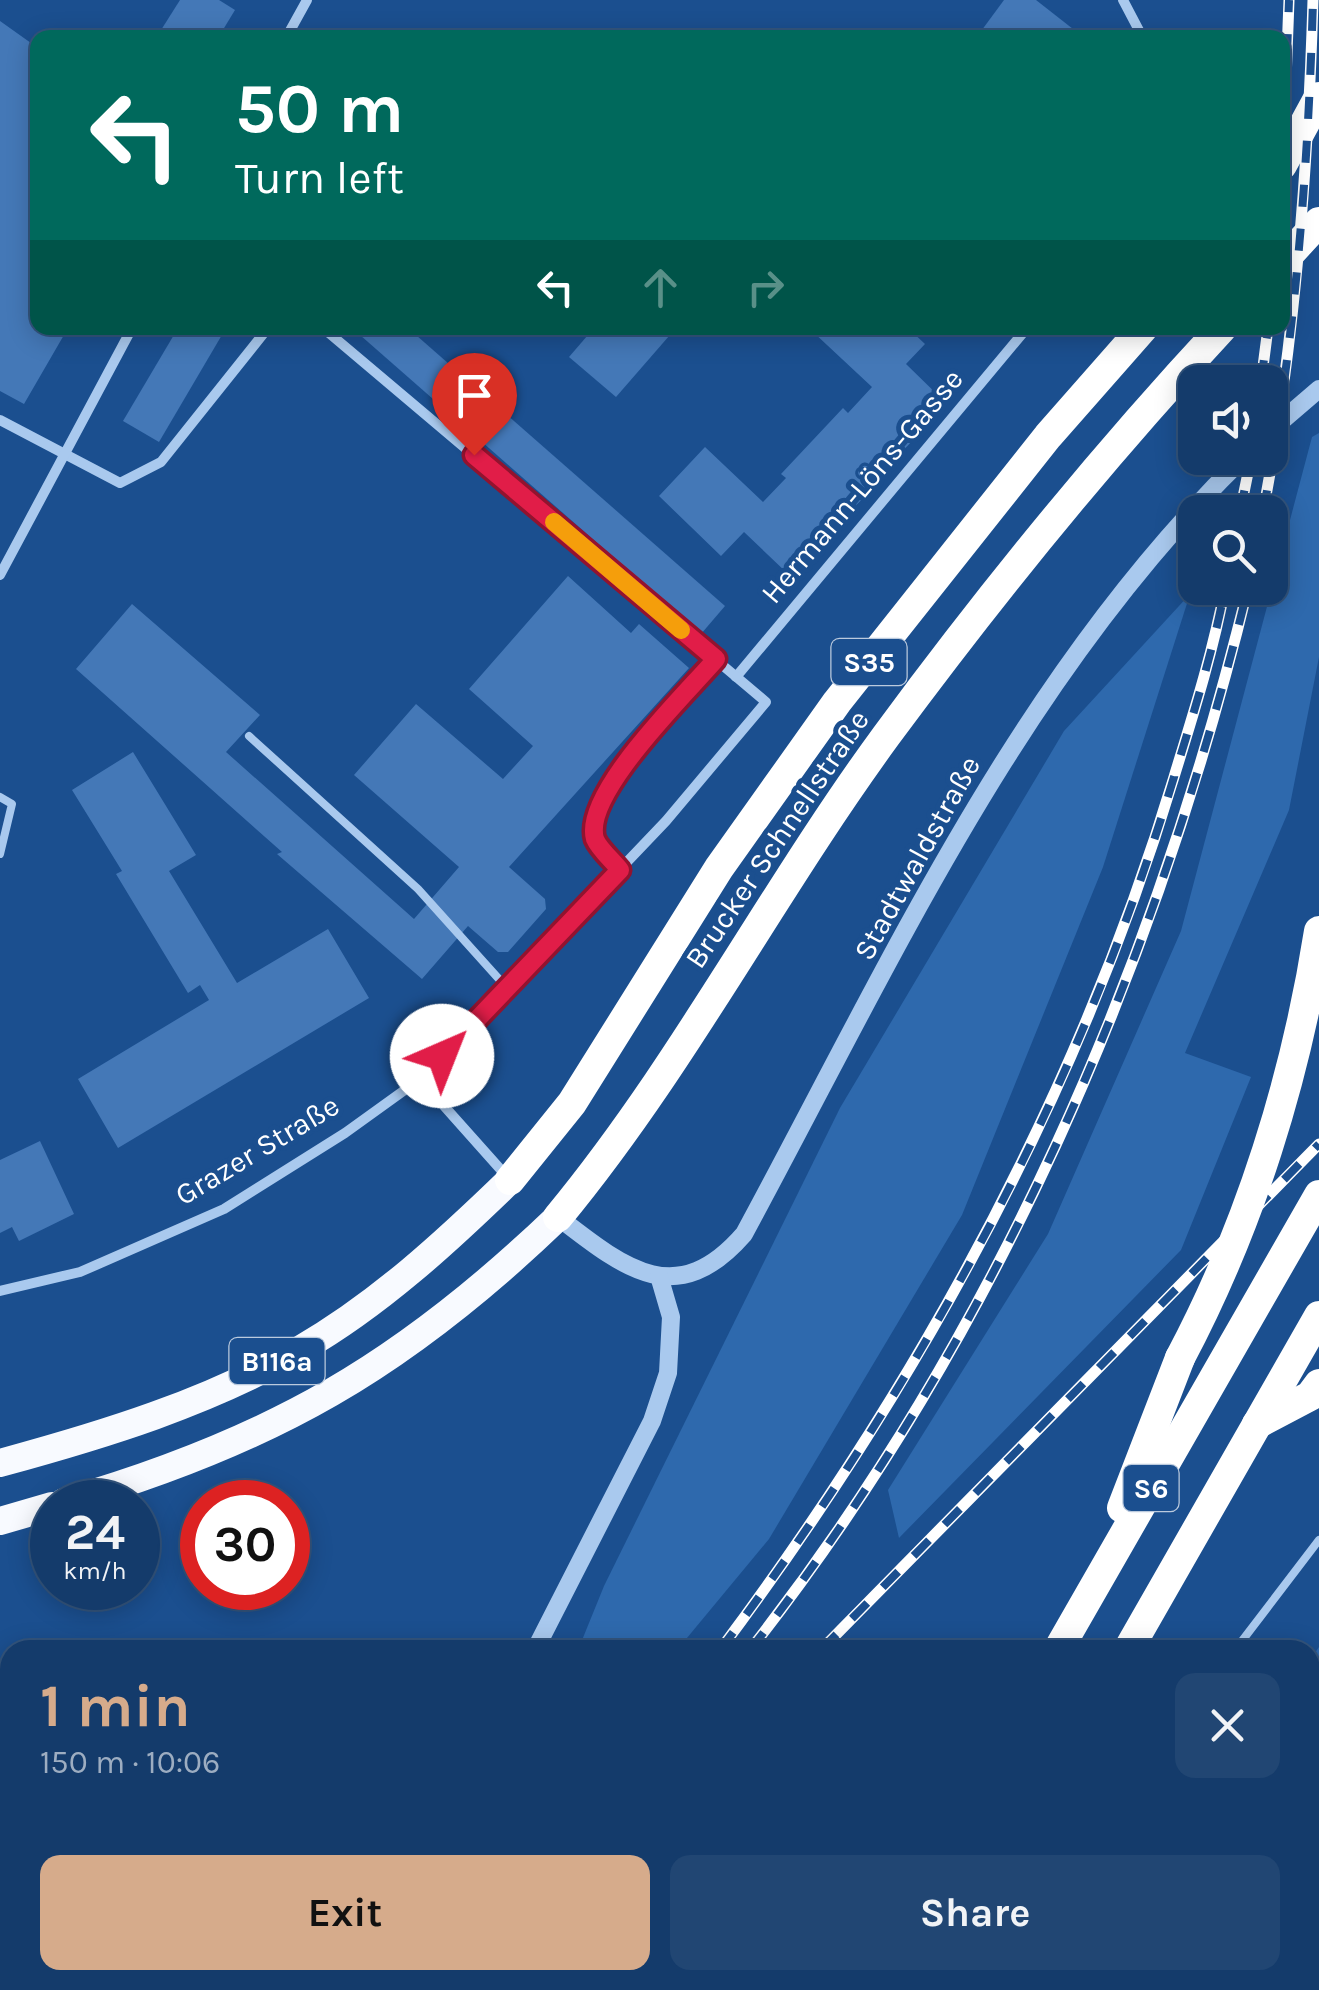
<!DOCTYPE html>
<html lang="en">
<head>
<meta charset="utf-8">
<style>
  body { margin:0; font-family:Karla,sans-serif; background:#214673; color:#f1f3f6; height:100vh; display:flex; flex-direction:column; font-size:38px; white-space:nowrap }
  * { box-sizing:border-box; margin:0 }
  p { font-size:32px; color:#9dadc1 }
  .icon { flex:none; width:55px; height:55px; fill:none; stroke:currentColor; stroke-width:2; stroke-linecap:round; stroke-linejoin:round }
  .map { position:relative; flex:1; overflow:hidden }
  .side { position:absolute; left:0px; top:1640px; width:1320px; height:350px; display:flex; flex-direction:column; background:#143b6b; border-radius:30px 30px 0 0; box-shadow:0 5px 25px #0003,0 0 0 2px #33557e }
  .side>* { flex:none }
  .banner { position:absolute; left:30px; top:30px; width:1260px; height:305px; border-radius:20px; box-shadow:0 5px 25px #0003,0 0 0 2px #33557e; background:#00695c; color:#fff; overflow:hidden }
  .controls { position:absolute; left:1178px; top:365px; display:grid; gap:20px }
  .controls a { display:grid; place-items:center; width:110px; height:110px; border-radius:20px; background:#143b6b; box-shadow:0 5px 25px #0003,0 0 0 2px #33557e; font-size:50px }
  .speed { position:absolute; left:30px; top:1480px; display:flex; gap:20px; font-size:50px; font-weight:700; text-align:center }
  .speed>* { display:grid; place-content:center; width:130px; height:130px; border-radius:50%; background:#143b6b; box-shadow:0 5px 25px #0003,0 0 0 2px #33557e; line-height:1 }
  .speed small { font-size:25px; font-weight:400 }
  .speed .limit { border:15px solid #d22; background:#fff; color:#111 }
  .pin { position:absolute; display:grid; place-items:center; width:85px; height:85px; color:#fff; margin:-102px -42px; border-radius:50% 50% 50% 0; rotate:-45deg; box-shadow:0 0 10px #0007 }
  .pin .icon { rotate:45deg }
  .me { position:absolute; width:110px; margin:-55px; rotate:44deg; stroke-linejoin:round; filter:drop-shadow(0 0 8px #0008) }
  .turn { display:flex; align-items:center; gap:35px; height:210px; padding:0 40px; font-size:45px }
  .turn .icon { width:130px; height:130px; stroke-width:2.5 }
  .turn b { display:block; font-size:70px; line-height:85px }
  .lanes { display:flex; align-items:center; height:95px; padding:0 40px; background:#0003; justify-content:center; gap:50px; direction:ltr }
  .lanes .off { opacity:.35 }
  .round { display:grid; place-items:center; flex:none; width:105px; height:105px; border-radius:20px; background:#214673 }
  .summary { display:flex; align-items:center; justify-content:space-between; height:170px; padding:0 40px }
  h1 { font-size:60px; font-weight:700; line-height:75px; color:#d6ab8b }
  .cta { display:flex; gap:20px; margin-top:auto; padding:20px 40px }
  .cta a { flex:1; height:115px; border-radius:20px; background:#d6ab8b; color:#111; font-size:40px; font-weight:700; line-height:115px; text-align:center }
  .cta a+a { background:#214673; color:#f1f3f6 }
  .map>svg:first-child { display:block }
</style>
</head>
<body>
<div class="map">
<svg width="1319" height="1990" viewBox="0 0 1319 1990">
  <rect width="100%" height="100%" fill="#1b4f8f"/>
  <g fill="#2e69ad">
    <polygon points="1319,433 1319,657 1289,810 1185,1053 1251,1077 1181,1250 899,1538 888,1490 1048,1234 1181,931 1312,437"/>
    <polygon points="1190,594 1103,867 962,1215 769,1539 677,1650 578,1650 604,1586 840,1108 1064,731"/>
    <polygon points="1319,1647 1319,1990 1089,1990 1093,1980 1310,1980 1310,1660"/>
  </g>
  <g fill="#4478b7">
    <polygon points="180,0 219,0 235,10 218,38 156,38"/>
    <polygon points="1004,0 1036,0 1073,29 1067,38 976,38"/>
    <polygon points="0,21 38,48 38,328 68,328 24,404 0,391"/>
    <polygon points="178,328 226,328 159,442 123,421"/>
    <polygon points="352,328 408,328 725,606 701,634"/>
    <polygon points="594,328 676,328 616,397 569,357"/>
    <polygon points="816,328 908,328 925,344 906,364 947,404 897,457 901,461 787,573 744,532 721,556 659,496 705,447 763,502 786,478 781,474 843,408 848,413 872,387 812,331"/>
    <polygon points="568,576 631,633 639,624 689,668 509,867 545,899 546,909 508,952 498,952 468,926 422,979 277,854 282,852 76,669 132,604 260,715 226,752 414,919 459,867 354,775 416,704 503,779 533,746 469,689"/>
    <polygon points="133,752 196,855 169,871 237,983 328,929 369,998 118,1148 78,1079 209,1000 200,985 188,993 116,874 122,871 72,790"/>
    <polygon points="40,1141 74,1214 19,1241 12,1227 0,1233 0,1160"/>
  </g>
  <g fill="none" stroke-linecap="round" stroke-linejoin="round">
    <g stroke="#a9c9ee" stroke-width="8">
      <polyline points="249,736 418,889 507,988"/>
      <polyline points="0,797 12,804 0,854"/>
      <path d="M620 870C613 861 599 849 595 839 582 794 687 693 715 659"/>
      <polyline points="1235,1650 1319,1540"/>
      <polyline points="1028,1990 1033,1980"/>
    </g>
    <g stroke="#a9c9ee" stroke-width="10">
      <polyline points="1123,0 1143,38"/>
      <polyline points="286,38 307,0"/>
      <polyline points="0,420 120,483 161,462 268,328"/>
      <polyline points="0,575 132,328"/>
      <polyline points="736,677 1027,328"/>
      <polyline points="420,1079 509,1179"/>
      <polyline points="0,1291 80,1272 224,1209 345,1133 420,1079 666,821 766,702 323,328"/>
      <polyline points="622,1990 627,1980"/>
    </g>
    <g stroke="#a9c9ee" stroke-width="18">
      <polyline points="1270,431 1319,389"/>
      <path d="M558 1217C625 1269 677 1311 744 1234 890 964 1020 675 1243 458"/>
      <polyline points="535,1650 652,1421 668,1373 671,1317 659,1276"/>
      <polyline points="304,1990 312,1980"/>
    </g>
    <g stroke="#f8faff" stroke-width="28">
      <path d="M0 1463C103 1435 208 1403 301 1349 379 1304 446 1242 510 1180"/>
      <path d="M64 1502C271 1442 403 1366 558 1217"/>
      <polyline points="0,1521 52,1506"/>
    </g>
    <g stroke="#fff" stroke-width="30">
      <polyline points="1282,165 1319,97"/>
      <polyline points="1282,262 1319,222"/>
      <polyline points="510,1180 572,1103 719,868 837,702 1048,436 1143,328"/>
      <path d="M558 1217C682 1067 771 893 886 736 990 595 1103 456 1222 328"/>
      <polyline points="1257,1424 1310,1396 1319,1384"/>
      <polyline points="1122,1508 1180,1358"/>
      <polyline points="1058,1650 1319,1195"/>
      <polyline points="1128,1650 1319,1316"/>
      <polyline points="863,1990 868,1980"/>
      <polyline points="952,1990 956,1980"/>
    </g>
    <g stroke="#fff" stroke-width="11">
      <g id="rail">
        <polyline points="1282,188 1289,0"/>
        <polyline points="1261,382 1268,328"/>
        <polyline points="1240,512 1251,458"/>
        <path d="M1263 512C1295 344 1308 172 1313 0"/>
        <path d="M720 1650C919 1384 1078 1096 1174 777 1193 715 1213 652 1225 588"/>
        <path d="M750 1650C994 1339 1155 970 1248 588"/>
        <polyline points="821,1650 1319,1144"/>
        <polyline points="423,1990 433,1980"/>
        <polyline points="455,1990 464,1980"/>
        <polyline points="504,1990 513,1980"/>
      </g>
    </g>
    <use href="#rail" stroke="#1b4f8f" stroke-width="8" stroke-dasharray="22" stroke-linecap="butt"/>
    <path stroke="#fff" stroke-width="30" d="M1180 1358C1250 1226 1296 1078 1319 931"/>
  </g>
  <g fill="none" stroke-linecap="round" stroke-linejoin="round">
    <g stroke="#92132f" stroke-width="25">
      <path id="route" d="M442 1056 620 870C613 861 599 849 595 839 582 794 686 694 716 659L474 455"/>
    </g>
    <use href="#route" stroke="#e11d48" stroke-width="18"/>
    <polyline stroke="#f59e0b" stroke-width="18" points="554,522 681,630"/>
  </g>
  <g text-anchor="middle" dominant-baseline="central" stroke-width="10" stroke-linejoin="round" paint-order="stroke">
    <g fill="#1b4f8f" stroke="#bbcadd" stroke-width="2.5">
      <rect x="831.5" y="639" width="75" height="46" rx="8"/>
      <rect x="229.5" y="1338" width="95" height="46" rx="8"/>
      <rect x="1123.5" y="1465" width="55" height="46" rx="8"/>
    </g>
    <g font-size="28" font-weight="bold" fill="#fff">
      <text x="869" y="662">S35</text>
      <text x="277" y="1361">B116a</text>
      <text x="1151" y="1488">S6</text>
    </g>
    <g font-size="30" fill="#fff" stroke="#1b4f8f">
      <text transform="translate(862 486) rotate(-50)">Hermann-Löns-Gasse</text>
      <text transform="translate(777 839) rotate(-56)">Brucker Schnellstraße</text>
      <text transform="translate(917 858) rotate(-61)">Stadtwaldstraße</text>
      <text transform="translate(257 1150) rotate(-31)">Grazer Straße</text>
    </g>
  </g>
</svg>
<div class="controls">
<a><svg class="icon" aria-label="sound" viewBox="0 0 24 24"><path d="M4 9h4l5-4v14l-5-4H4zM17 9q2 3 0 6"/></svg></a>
<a><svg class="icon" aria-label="search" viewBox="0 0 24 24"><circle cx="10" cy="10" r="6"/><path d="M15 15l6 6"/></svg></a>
</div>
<div class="speed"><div>24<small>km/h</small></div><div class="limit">30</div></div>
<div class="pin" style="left:474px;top:455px;background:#d93025"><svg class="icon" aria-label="arrive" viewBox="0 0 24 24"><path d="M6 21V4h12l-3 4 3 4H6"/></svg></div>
<svg class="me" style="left:442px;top:1056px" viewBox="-20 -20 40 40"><circle r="19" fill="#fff"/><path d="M0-13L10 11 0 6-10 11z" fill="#e11d48"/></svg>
<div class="banner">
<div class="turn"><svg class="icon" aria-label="left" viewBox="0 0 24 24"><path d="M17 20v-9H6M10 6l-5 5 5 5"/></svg><div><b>50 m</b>Turn left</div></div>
<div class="lanes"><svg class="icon" aria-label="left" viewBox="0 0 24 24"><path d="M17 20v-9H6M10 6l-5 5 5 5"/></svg><svg class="icon off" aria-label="ahead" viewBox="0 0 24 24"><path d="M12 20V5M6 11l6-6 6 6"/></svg><svg class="icon off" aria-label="right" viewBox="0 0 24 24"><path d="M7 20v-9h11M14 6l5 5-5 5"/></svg></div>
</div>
<section class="side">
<div class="summary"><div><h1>1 min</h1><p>150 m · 10:06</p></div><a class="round"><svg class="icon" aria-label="close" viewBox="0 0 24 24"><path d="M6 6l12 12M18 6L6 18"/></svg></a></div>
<div class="cta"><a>Exit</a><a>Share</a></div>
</section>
</div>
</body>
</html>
